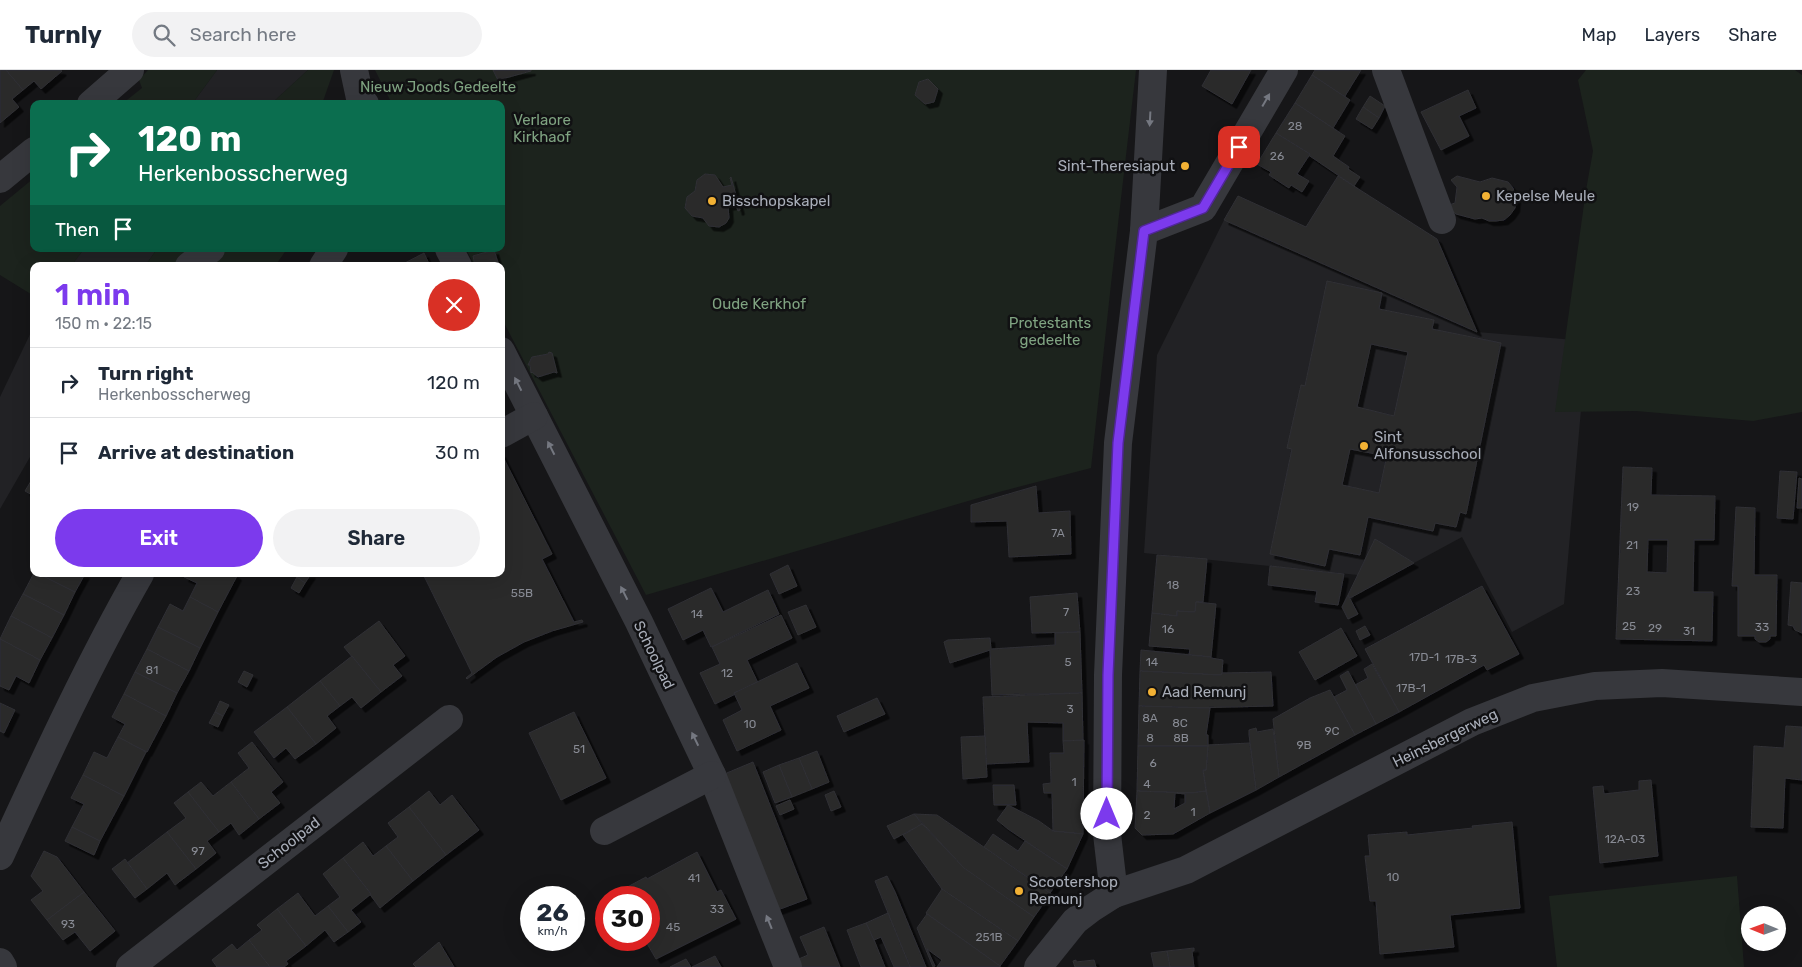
<!DOCTYPE html>
<html lang="en">
<head>
<meta charset="utf-8">
<style>
  body { margin:0; font-family:Rubik,sans-serif; background:#f2f2f3; color:#1f2937; height:100vh; display:flex; flex-direction:column; font-size:19px; white-space:nowrap }
  * { box-sizing:border-box; margin:0 }
  p { font-size:16px; color:#747a83 }
  .icon { flex:none; width:28px; height:28px; fill:none; stroke:currentColor; stroke-width:2; stroke-linecap:round; stroke-linejoin:round }
  .map { position:relative; flex:1; overflow:hidden }
  .side { position:absolute; left:30px; top:192px; width:475px; height:315px; display:flex; flex-direction:column; background:#fff; border-radius:10px; box-shadow:0 5px 20px #0002 }
  .side>* { flex:none }
  .hud { position:absolute; left:30px; top:30px; width:475px; height:152px; border-radius:10px; box-shadow:0 5px 20px #0002; background:#0b6e4f; color:#fff; overflow:hidden }
  .needle { width:32px; rotate:271deg }
  .controls { position:absolute; left:1741px; top:836px; display:grid; gap:10px }
  .controls a { display:grid; place-items:center; width:45px; height:45px; border-radius:50%; background:#fff; box-shadow:0 5px 20px #0002; font-size:25px }
  .speed { position:absolute; left:520px; top:816px; display:flex; gap:10px; font-size:25px; font-weight:700; text-align:center }
  .speed>* { display:grid; place-content:center; width:65px; height:65px; border-radius:50%; background:#fff; box-shadow:0 5px 20px #0002; line-height:1 }
  .speed small { font-size:12px; font-weight:400 }
  .speed .limit { border:8px solid #d22; background:#fff; color:#111 }
  .pin { position:absolute; display:grid; place-items:center; width:42px; height:42px; color:#fff; margin:-21px; border-radius:10px; box-shadow:0 2px 8px #0006 }
  .me { position:absolute; width:55px; margin:-28px; rotate:0deg; stroke-linejoin:round; filter:drop-shadow(0 0 4px #0008) }
  .turn { display:flex; align-items:center; gap:18px; height:105px; padding:0 25px; font-size:22px }
  .turn .icon { width:65px; height:65px; stroke-width:2.5 }
  .turn b { display:block; font-size:35px; line-height:42px }
  .then { display:flex; align-items:center; height:48px; padding:0 25px; background:#0003; gap:10px; font-size:19px }
  .round { display:grid; place-items:center; flex:none; width:52px; height:52px; border-radius:26px; background:#f2f2f3 }
  .summary { display:flex; align-items:center; justify-content:space-between; height:85px; padding:0 25px }
  h1 { font-size:30px; font-weight:600; line-height:38px; color:#7c3aed }
  .action { display:flex; gap:10px; margin-top:auto; padding:10px 25px }
  .action a { flex:1; height:58px; border-radius:30px; background:#7c3aed; color:#fff; font-size:20px; font-weight:600; line-height:58px; text-align:center }
  .action a+a { background:#f2f2f3; color:#1f2937 }
  ul { padding:0; list-style:none }
  li { display:flex; align-items:center; gap:15px; height:70px; padding:0 25px; border-top:1px solid #e0e1e3 }
  li div { flex:1 }
  li b { display:block; font-size:19px }
  li em { font-style:normal }
  header { display:flex; align-items:center; gap:30px; box-sizing:border-box; height:70px; padding:0 25px; background:#fff; border-bottom:1px solid #e0e1e3 }
  header strong { font-size:24px }
  nav { display:flex; gap:28px; margin-inline-start:auto; font-size:18px }
  .search { width:350px; height:45px; background:#f2f2f3; display:flex; align-items:center; gap:12px; box-sizing:border-box; padding:0 18px; border-radius:28px; color:#747a83; font-size:19px }
  .map>svg:first-child { display:block }
</style>
</head>
<body>
<header>
<strong>Turnly</strong>
<div class="search"><svg class="icon" aria-label="search" viewBox="0 0 24 24"><circle cx="10" cy="10" r="6"/><path d="M15 15l6 6"/></svg>Search here</div>
<nav><a>Map</a><a>Layers</a><a>Share</a></nav>
</header>
<div class="map">
<svg width="1802" height="897" viewBox="0 0 1802 897">
  <defs>
    <filter id="shadow"><feDropShadow dx="4.5" dy="4.5" stdDeviation="0" flood-color="#0009"/></filter>
  </defs>
  <rect width="100%" height="100%" fill="#161618"/>
  <g fill="#222225">
    <polygon points="217,0 308,0 271,34 192,34"/>
    <polygon points="1224,150 1477,262 1587,271 1564,534 1512,562 1462,467 1414,493 1375,470 1358,505 1144,483 1157,285"/>
    <polygon points="84,179 157,179 145,196 71,196"/>
    <polygon points="34,256 34,380 0,439 0,327"/>
  </g>
  <g fill="#1c231d">
    <polygon points="148,0 217,0 192,34 122,34 142,18 139,10"/>
    <polygon points="308,0 334,0 322,34 271,34"/>
    <polygon points="375,0 1136,0 1111,214 1091,398 999,422 646,525 501,247 501,196 475,196 466,179 501,179 501,34 392,34"/>
    <polygon points="1586,0 1795,0 1802,5 1802,342 1753,351 1636,341 1555,342 1586,120 1593,81 1578,10"/>
    <polygon points="34,108 34,179 84,179 71,196 34,196 34,226 0,205 0,136"/>
    <polygon points="157,179 195,179 175,196 145,196"/>
    <polygon points="224,179 287,179 275,196 204,196"/>
    <polygon points="1737,806 1744,897 1557,897 1549,826"/>
  </g>
  <g fill="#29292c" stroke="#303034" fill-rule="evenodd" filter="url(#shadow)">
    <polygon points="0,0 6,0 23,20 12,29 19,37 0,53"/>
    <polygon points="6,0 60,0 62,1 41,19 34,11 23,20"/>
    <polygon points="493,0 531,0 531,1 498,10"/>
    <polygon points="1211,0 1251,0 1232,34 1202,16"/>
    <polygon points="1315,0 1361,0 1345,26 1346,28 1312,5"/>
    <polygon points="1312,5 1350,30 1333,58 1295,33"/>
    <polygon points="928,9 938,19 934,32 925,34 915,25 919,12"/>
    <polygon points="1468,20 1476,38 1459,46 1469,66 1441,80 1421,42"/>
    <polygon points="1370,26 1385,36 1379,48 1363,37"/>
    <polygon points="1295,33 1345,66 1333,86 1349,97 1348,99 1360,107 1354,116 1276,63"/>
    <polygon points="1363,37 1379,48 1372,59 1356,49"/>
    <polygon points="1276,63 1310,84 1297,104 1309,111 1302,122 1291,115 1289,118 1269,105 1271,102 1257,94"/>
    <polygon points="705,104 715,105 723,117 732,115 730,108 731,107 740,140 738,141 736,134 728,136 729,148 726,153 719,157 709,156 703,148 692,146 685,138 687,127 695,121 697,110"/>
    <polygon points="1338,106 1437,169 1477,262 1224,150 1238,126 1306,157"/>
    <polygon points="1457,106 1480,112 1492,108 1508,112 1513,118 1516,129 1515,138 1510,145 1504,150 1496,151 1489,151 1482,148 1475,149 1456,144 1446,136 1455,133 1457,117 1451,110"/>
    <polygon points="494,180 499,196 475,196 473,186"/>
    <polygon points="424,183 430,196 401,196 401,195"/>
    <path d="M1327 211 1382 223 1379 239 1434 250 1432 259 1501 273 1466 444 1460 442 1456 457 1435 453 1433 461 1368 447 1360 485 1329 479 1325 496 1270 484 1292 379 1287 378 1301 315 1305 316ZM1371 274 1408 282 1394 346 1357 337ZM1350 379 1381 385V384L1387 385 1379 423 1342 415Z"/>
    <polygon points="549,282 552,283 557,303 554,302 538,307 532,302 531,303 530,295 528,295 532,287 548,284"/>
    <polygon points="501,383 552,484 542,489 574,552 582,550 583,552 552,561 524,572 497,587 467,609 466,608 472,603 424,506 429,504 501,504"/>
    <path d="M1623 397 1652 398 1651 425 1715 426 1714 470H1694L1693 522H1713L1712 571 1616 569ZM1648 470H1668L1667 503 1647 502Z"/>
    <polygon points="1780,401 1797,402 1793,449 1777,448"/>
    <polygon points="1799,408 1802,409 1802,438 1797,438"/>
    <polygon points="31,411 34,412 34,426 25,421"/>
    <polygon points="1036,416 1038,443 1070,441 1071,484 1009,487 1007,451 971,452 971,435"/>
    <polygon points="1736,437 1755,438 1754,505 1777,505 1776,566 1770,566 1770,569 1766,572 1759,572 1755,569 1755,566 1738,566 1738,516 1732,516"/>
    <polygon points="1375,469 1414,493 1350,528 1348,525"/>
    <polygon points="1157,485 1207,489 1203,532 1196,532 1195,542 1177,541 1177,546 1152,543"/>
    <polygon points="788,495 797,516 779,524 770,504"/>
    <polygon points="1270,496 1344,504 1338,535 1315,532 1317,521 1268,515"/>
    <polygon points="34,503 39,504 75,522 64,545 23,524"/>
    <polygon points="39,504 85,504 75,522"/>
    <polygon points="186,504 234,504 237,506 218,542 190,527 197,513 184,507"/>
    <polygon points="299,504 311,504 305,513 297,507"/>
    <polygon points="297,507 305,513 299,523 291,518"/>
    <polygon points="1791,512 1802,513 1802,563 1795,560 1793,556 1788,555"/>
    <polygon points="1482,516 1519,584 1487,600 1484,595 1399,642 1365,579"/>
    <polygon points="711,518 723,542 768,520 779,544 711,577 703,560 683,570 668,539"/>
    <polygon points="1077,523 1080,562 1032,563 1030,527"/>
    <polygon points="23,524 64,545 52,568 11,546"/>
    <polygon points="1348,525 1358,544 1348,549 1342,537"/>
    <polygon points="190,527 218,542 200,578 158,557 170,534 183,541"/>
    <polygon points="1196,532 1216,534 1211,587 1189,585 1190,579 1149,576 1152,543 1177,546 1177,541 1195,542"/>
    <polygon points="806,535 816,557 798,565 788,542"/>
    <polygon points="781,545 792,568 747,590 758,613 715,634 700,603 720,594 712,577"/>
    <polygon points="11,546 52,568 40,590 0,569"/>
    <polygon points="379,551 405,586 393,595 402,606 381,622 344,577"/>
    <polygon points="1365,556 1370,565 1360,570 1356,561"/>
    <polygon points="158,557 200,578 189,601 147,579"/>
    <polygon points="1341,558 1357,586 1315,610 1299,582"/>
    <polygon points="1080,562 1082,623 992,625 990,580 950,593 944,572 948,570 990,568 991,579 1055,575 1055,563"/>
    <polygon points="0,569 40,590 29,613 16,606 9,620 0,616"/>
    <polygon points="147,579 189,601 177,623 135,602"/>
    <polygon points="1141,580 1211,587 1211,588 1223,590 1222,603 1221,605 1140,601"/>
    <polygon points="352,586 381,622 361,638 352,627 340,636 320,611"/>
    <polygon points="797,593 809,618 770,636 781,660 737,681 723,650 742,640 734,623"/>
    <polygon points="1372,594 1399,642 1376,654 1355,615 1368,608 1364,599"/>
    <polygon points="244,601 253,605 247,617 238,612"/>
    <polygon points="1140,601 1221,605 1222,603 1271,602 1273,636 1188,638 1139,636"/>
    <polygon points="1348,601 1376,654 1355,665 1334,627 1347,620 1340,606"/>
    <polygon points="135,602 177,623 166,646 124,624"/>
    <polygon points="320,611 340,636 327,646 336,658 316,674 287,637"/>
    <polygon points="1330,620 1355,665 1279,707 1273,649 1310,628"/>
    <polygon points="1082,623 1083,670 1063,671 1063,653 1027,652 1029,692 986,694 983,627"/>
    <polygon points="124,624 166,646 147,682 118,667 125,654 112,647"/>
    <polygon points="877,628 885,644 844,662 837,646"/>
    <polygon points="220,631 229,635 223,646 215,642"/>
    <polygon points="0,633 15,640 4,663 0,661"/>
    <polygon points="1139,636 1210,638 1206,665 1208,665 1208,676 1138,676"/>
    <polygon points="287,637 316,674 295,689 286,678 274,688 254,662"/>
    <polygon points="215,642 223,646 218,657 209,653"/>
    <polygon points="574,642 606,708 561,730 529,663"/>
    <polygon points="1786,656 1802,657 1802,710 1785,708 1783,758 1751,757 1754,676 1784,678"/>
    <polygon points="1256,658 1257,662 1273,659 1279,707 1256,720 1249,665 1249,660"/>
    <polygon points="985,666 987,707 963,709 961,667"/>
    <polygon points="118,667 146,682 124,726 83,705 94,682 107,688"/>
    <polygon points="1084,670 1083,764 1053,761 1052,723 1044,723 1043,714 1051,713 1050,683 1064,683 1063,671"/>
    <polygon points="252,672 283,712 271,722 280,733 259,749 231,712 249,698 238,683"/>
    <polygon points="1250,673 1256,720 1210,743 1203,700 1206,700 1208,675"/>
    <polygon points="1138,676 1208,676 1206,700 1203,700 1206,721 1191,723 1137,721"/>
    <polygon points="817,681 829,712 812,719 799,688"/>
    <polygon points="799,688 812,719 792,727 779,695"/>
    <polygon points="753,692 807,829 775,841 722,705"/>
    <polygon points="779,695 792,727 775,733 763,702"/>
    <polygon points="83,705 124,726 100,771 72,757 84,734 71,728"/>
    <polygon points="1651,710 1658,786 1600,793 1593,717 1603,716 1604,724 1639,720 1639,711"/>
    <polygon points="201,712 213,726 231,712 259,749 239,765 231,753 219,762 188,722"/>
    <polygon points="993,715 1014,715 1016,735 994,735"/>
    <polygon points="429,721 440,735 452,725 479,760 446,785 409,737"/>
    <polygon points="834,721 841,737 831,741 825,725"/>
    <path d="M1137 721 1191 723 1206 721 1210 743 1173 764 1142 765 1135 758ZM1175 723 1185 724V733L1174 739Z"/>
    <polygon points="188,722 219,762 207,771 216,783 196,799 167,762 186,748 174,733"/>
    <polygon points="790,730 794,739 780,745 776,736"/>
    <polygon points="1008,735 1039,751 1053,761 1083,764 1067,799 1008,759 997,750"/>
    <polygon points="409,737 446,785 413,811 386,776 398,767 388,753"/>
    <polygon points="914,744 922,754 894,769 887,756"/>
    <polygon points="914,744 937,745 1051,823 1034,847 964,798"/>
    <polygon points="1512,752 1520,838 1450,845 1454,877 1380,884 1376,831 1370,831 1365,786 1370,786 1368,765 1407,762 1407,765 1473,758 1472,756"/>
    <polygon points="922,754 964,798 1034,847 1018,871 942,819 903,765"/>
    <polygon points="72,757 100,771 94,785 65,771"/>
    <polygon points="167,762 196,799 175,815 167,803 147,819 127,793"/>
    <polygon points="993,764 1018,781 1025,771 1067,799 1050,823 984,777"/>
    <polygon points="363,772 373,786 386,776 413,811 380,838 343,788"/>
    <polygon points="44,781 57,787 84,822 47,850 31,830 43,821 31,806"/>
    <polygon points="697,782 717,822 721,820 736,849 656,889 645,870 649,870 649,828 621,828 618,822 646,807 647,809"/>
    <polygon points="343,788 371,824 351,840 361,852 348,862 328,836 340,827 323,804"/>
    <polygon points="125,789 147,819 135,828 112,799"/>
    <polygon points="887,806 895,822 926,897 910,897 875,811"/>
    <polygon points="942,819 1018,871 1000,896 926,843"/>
    <polygon points="84,822 115,861 90,881 75,862 63,870 47,850"/>
    <polygon points="298,823 315,846 328,836 348,862 334,872 325,860 306,876 277,839"/>
    <polygon points="277,839 306,876 286,891 288,894 284,897 270,897 249,870 262,860 257,855"/>
    <polygon points="888,843 910,897 894,897 881,867 874,870 866,853"/>
    <polygon points="927,844 1000,896 1000,897 937,897 942,890 927,879 935,896 933,897 917,858"/>
    <polygon points="866,853 874,870 885,897 861,897 847,860"/>
    <polygon points="824,857 840,897 797,897 794,891 808,885 800,867"/>
    <polygon points="249,870 270,897 217,897 212,890 232,874 237,880"/>
    <polygon points="439,872 454,897 416,897 413,894"/>
    <polygon points="1194,878 1194,881 1192,881 1194,897 1170,897 1167,881"/>
    <polygon points="1167,881 1170,897 1154,897 1151,883"/>
    <polygon points="715,886 721,897 692,897"/>
    <polygon points="686,889 691,897 670,897"/>
    <polygon points="1076,890 1076,892 1094,890 1096,897 1075,897 1073,891"/>
  </g>
  <g fill="none" stroke-linecap="round" stroke-linejoin="round">
    <g stroke="#37383d" stroke-width="28">
      <polyline points="354,0 360,28 365,34"/>
      <polyline points="1386,0 1442,150"/>
      <polyline points="91,34 130,0"/>
      <polyline points="0,109 34,81"/>
      <polyline points="1144,161 1203,138 1284,0"/>
      <polyline points="449,179 458,196"/>
      <polyline points="189,196 211,179"/>
      <polyline points="323,196 334,179"/>
      <polyline points="501,281 639,552 712,705 788,897"/>
      <polyline points="501,364 534,346"/>
      <polyline points="604,761 712,705"/>
      <path d="M0 786C44 691 88 595 140 504"/>
      <polyline points="1114,824 1107,764 1108,605 1118,373 1144,161 1153,0"/>
      <polyline points="0,892 3,897"/>
      <polyline points="130,897 449,649"/>
      <polyline points="1038,897 1075,851 1092,838 1114,824 1186,800 1472,652 1533,628 1595,616 1662,613 1802,622"/>
    </g>
  </g>
  <defs><path id="oneway-solid" d="M-6-.8H1V-3.2L6.5 0L1 3.2V.8H-6Z" transform="scale(1.25)"/></defs>
  <g fill="#757881">
    <use href="#oneway-solid" transform="translate(1266 30) rotate(-60)"/>
    <use href="#oneway-solid" transform="translate(1150 49) rotate(93)"/>
    <use href="#oneway-solid" transform="translate(518 314) rotate(-117)"/>
    <use href="#oneway-solid" transform="translate(551 378) rotate(-117)"/>
    <use href="#oneway-solid" transform="translate(624 523) rotate(-117)"/>
    <use href="#oneway-solid" transform="translate(695 669) rotate(-116)"/>
    <use href="#oneway-solid" transform="translate(769 852) rotate(-112)"/>
  </g>
  <g fill="none" stroke-linecap="round" stroke-linejoin="round">
    <g stroke="#51269a" stroke-width="12">
      <polyline id="route" points="1107,744 1108,605 1118,373 1144,161 1203,138 1239,77"/>
    </g>
    <use href="#route" stroke="#7c3aed" stroke-width="9"/>
  </g>
  <g fill="#f2b134" stroke="#111113" stroke-width="2">
    <circle cx="1185" cy="96" r="5"/>
    <circle cx="1486" cy="126" r="5"/>
    <circle cx="712" cy="131" r="5"/>
    <circle cx="1364" cy="376" r="5"/>
    <circle cx="1152" cy="622" r="5"/>
    <circle cx="1019" cy="821" r="5"/>
  </g>
  <g text-anchor="middle" dominant-baseline="central" stroke-width="5" stroke-linejoin="round" paint-order="stroke">
    <g font-size="12" fill="#888b94">
      <text x="1295" y="56">28</text>
      <text x="1277" y="86">26</text>
      <text x="1633" y="437">19</text>
      <text x="1058" y="463">7A</text>
      <text x="1632" y="475">21</text>
      <text x="1173" y="515">18</text>
      <text x="1633" y="521">23</text>
      <text x="522" y="523">55B</text>
      <text x="1066" y="542">7</text>
      <text x="697" y="544">14</text>
      <text x="1629" y="556">25</text>
      <text x="1762" y="557">33</text>
      <text x="1655" y="558">29</text>
      <text x="1168" y="559">16</text>
      <text x="1689" y="561">31</text>
      <text x="1424" y="587">17D-1</text>
      <text x="1461" y="589">17B-3</text>
      <text x="1068" y="592">5</text>
      <text x="1152" y="592">14</text>
      <text x="152" y="600">81</text>
      <text x="727" y="603">12</text>
      <text x="1411" y="618">17B-1</text>
      <text x="1070" y="639">3</text>
      <text x="1150" y="648">8A</text>
      <text x="1180" y="653">8C</text>
      <text x="750" y="654">10</text>
      <text x="1332" y="661">9C</text>
      <text x="1150" y="668">8</text>
      <text x="1181" y="668">8B</text>
      <text x="1304" y="675">9B</text>
      <text x="579" y="679">51</text>
      <text x="1153" y="693">6</text>
      <text x="1074" y="712">1</text>
      <text x="1147" y="714">4</text>
      <text x="1193" y="742">1</text>
      <text x="1147" y="745">2</text>
      <text x="1625" y="769">12A-03</text>
      <text x="198" y="781">97</text>
      <text x="1393" y="807">10</text>
      <text x="694" y="808">41</text>
      <text x="717" y="839">33</text>
      <text x="68" y="854">93</text>
      <text x="673" y="857">45</text>
      <text x="989" y="867">251B</text>
    </g>
    <g font-size="15" fill="#7fa381" stroke="#111113">
      <text x="438" y="17">Nieuw Joods Gedeelte</text>
      <text x="542" y="50">Verlaore<tspan x="542" dy="17">Kirkhaof</tspan></text>
      <text x="759" y="234">Oude Kerkhof</text>
      <text x="1050" y="253">Protestants<tspan x="1050" dy="17">gedeelte</tspan></text>
    </g>
    <g font-size="15" fill="#a8adb8" stroke="#111113" text-anchor="start">
      <text x="1175" y="96" text-anchor="end">Sint-Theresiaput</text>
      <text x="1496" y="126">Kepelse Meule</text>
      <text x="722" y="131">Bisschopskapel</text>
      <text x="1374" y="367">Sint<tspan x="1374" dy="17">Alfonsusschool</tspan></text>
      <text x="1162" y="622">Aad Remunj</text>
      <text x="1029" y="812">Scootershop<tspan x="1029" dy="17">Remunj</tspan></text>
    </g>
    <g font-size="15" fill="#a8adb8" stroke="#111113">
      <text transform="translate(654 585) rotate(64)">Schoolpad</text>
      <text transform="translate(1445 668) rotate(-26)">Heinsbergerweg</text>
      <text transform="translate(289 773) rotate(-38)">Schoolpad</text>
    </g>
  </g>
</svg>
<div class="controls">
<a><svg class="needle" viewBox="-14 -14 28 28"><path d="M0-13l5 13h-10z" fill="#e53935"/><path d="M0 13l5-13h-10z" fill="#747a83"/></svg></a>
</div>
<div class="speed"><div>26<small>km/h</small></div><div class="limit">30</div></div>
<div class="pin" style="left:1239px;top:77px;background:#d93025"><svg class="icon" aria-label="arrive" viewBox="0 0 24 24"><path d="M6 21V4h12l-3 4 3 4H6"/></svg></div>
<svg class="me" style="left:1107px;top:744px" viewBox="-20 -20 40 40"><circle r="19" fill="#fff"/><path d="M0-13L10 11 0 6-10 11z" fill="#7c3aed"/></svg>
<div class="hud">
<div class="turn"><svg class="icon" aria-label="right" viewBox="0 0 24 24"><path d="M7 20v-9h11M14 6l5 5-5 5"/></svg><div><b>120 m</b>Herkenbosscherweg</div></div>
<div class="then">Then<svg class="icon" aria-label="arrive" viewBox="0 0 24 24"><path d="M6 21V4h12l-3 4 3 4H6"/></svg></div>
</div>
<section class="side">
<div class="summary"><div><h1>1 min</h1><p>150 m · 22:15</p></div><a class="round" style="background:#d93025;color:#fff"><svg class="icon" aria-label="close" viewBox="0 0 24 24"><path d="M6 6l12 12M18 6L6 18"/></svg></a></div>
<ul>
<li><svg class="icon" aria-label="right" viewBox="0 0 24 24"><path d="M7 20v-9h11M14 6l5 5-5 5"/></svg><div><b>Turn right</b><p>Herkenbosscherweg</p></div><em>120 m</em></li>
<li><svg class="icon" aria-label="arrive" viewBox="0 0 24 24"><path d="M6 21V4h12l-3 4 3 4H6"/></svg><div><b>Arrive at destination</b></div><em>30 m</em></li>
</ul>
<div class="action"><a>Exit</a><a>Share</a></div>
</section>
</div>
</body>
</html>
